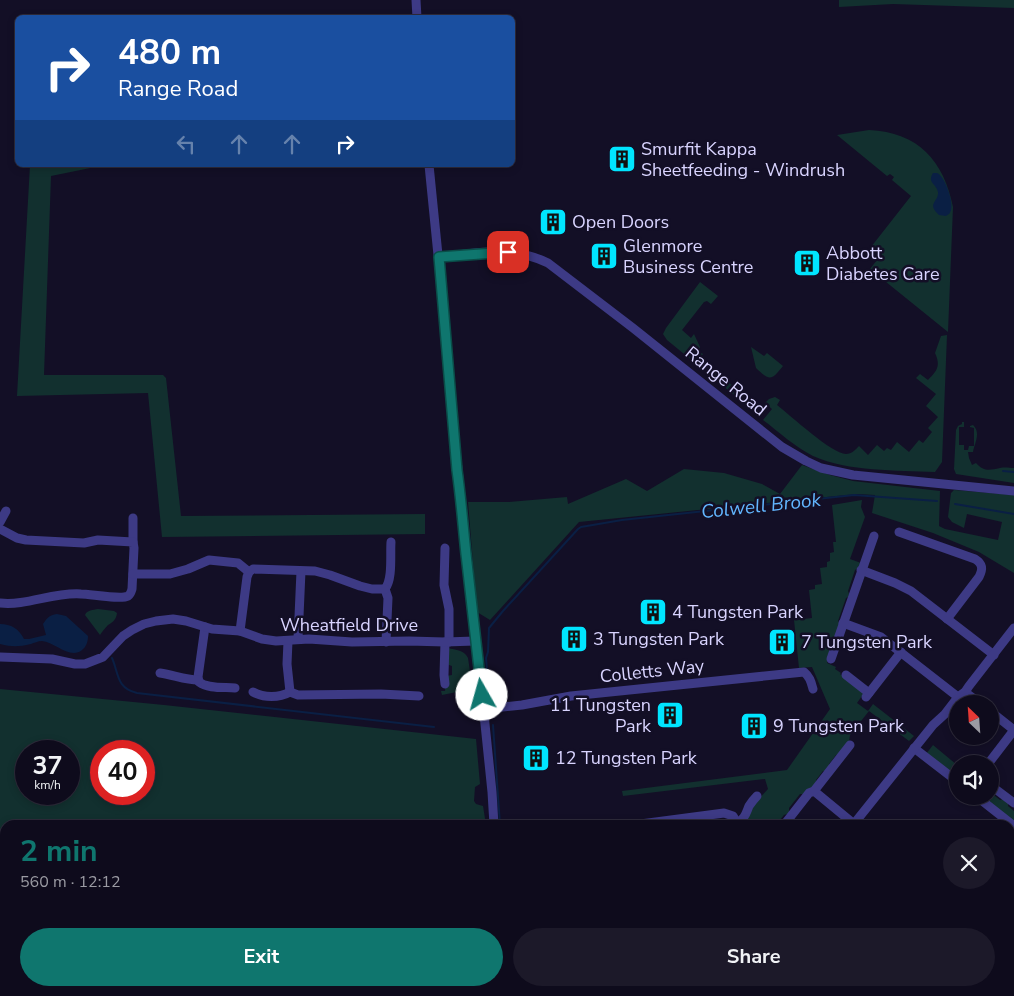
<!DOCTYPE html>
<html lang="en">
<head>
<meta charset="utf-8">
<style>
  body { margin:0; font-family:"Nunito Sans",sans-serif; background:#1c1929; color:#f1f3f6; height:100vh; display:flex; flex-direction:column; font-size:19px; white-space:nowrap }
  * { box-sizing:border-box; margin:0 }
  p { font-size:16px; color:#9b9ba3 }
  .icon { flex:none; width:28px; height:28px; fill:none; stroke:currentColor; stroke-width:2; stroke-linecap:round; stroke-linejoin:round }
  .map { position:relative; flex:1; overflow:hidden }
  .panel { position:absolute; left:0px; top:820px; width:1015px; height:176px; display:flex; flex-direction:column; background:#0e0b1c; border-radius:15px 15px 0 0; box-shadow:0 2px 8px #0003,0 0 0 1px #2e2b3b }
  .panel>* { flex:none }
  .banner { position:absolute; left:15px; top:15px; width:500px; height:152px; border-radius:8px; box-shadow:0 2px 8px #0003,0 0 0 1px #2e2b3b; background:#1a4fa0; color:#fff; overflow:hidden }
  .needle { width:32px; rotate:335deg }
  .fabs { position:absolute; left:949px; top:695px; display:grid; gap:10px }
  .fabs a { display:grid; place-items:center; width:50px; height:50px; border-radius:50%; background:#0e0b1c; box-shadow:0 2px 8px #0003,0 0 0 1px #2e2b3b; font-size:25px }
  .speed { position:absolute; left:15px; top:740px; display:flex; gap:10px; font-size:25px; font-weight:700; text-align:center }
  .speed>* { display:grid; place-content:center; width:65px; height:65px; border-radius:50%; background:#0e0b1c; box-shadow:0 2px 8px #0003,0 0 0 1px #2e2b3b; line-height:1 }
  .speed small { font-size:12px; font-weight:400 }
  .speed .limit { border:8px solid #d22; background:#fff; color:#111 }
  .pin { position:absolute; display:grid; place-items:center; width:42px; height:42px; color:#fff; margin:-21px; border-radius:10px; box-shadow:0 2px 8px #0006 }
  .me { position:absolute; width:55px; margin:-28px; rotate:353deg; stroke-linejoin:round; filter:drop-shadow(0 0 4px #0008) }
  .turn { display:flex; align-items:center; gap:18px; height:105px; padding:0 20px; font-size:22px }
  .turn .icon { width:65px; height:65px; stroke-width:2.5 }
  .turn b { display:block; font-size:35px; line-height:42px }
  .lanes { display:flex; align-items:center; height:48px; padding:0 20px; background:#0003; justify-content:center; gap:25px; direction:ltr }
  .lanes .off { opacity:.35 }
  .round { display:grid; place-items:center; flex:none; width:52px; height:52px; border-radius:26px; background:#1c1929 }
  .head { display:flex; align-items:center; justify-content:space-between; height:85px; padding:0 20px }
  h1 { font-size:30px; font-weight:700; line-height:38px; color:#0f766e }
  .primary-button { display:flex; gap:10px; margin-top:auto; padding:10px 20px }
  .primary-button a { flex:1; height:58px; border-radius:30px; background:#0f766e; color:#fff; font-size:20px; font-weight:700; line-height:58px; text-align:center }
  .primary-button a+a { background:#1c1929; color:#f1f3f6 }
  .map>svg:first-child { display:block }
</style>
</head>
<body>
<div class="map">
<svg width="1014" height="996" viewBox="0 0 1014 996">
  <rect width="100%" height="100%" fill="#130f26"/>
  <g fill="#12302f" fill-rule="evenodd">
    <polygon points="839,0 1014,0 1014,8 893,4 839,7"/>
    <path d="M869 130C918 132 944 161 953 207L948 332 870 269 881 255 871 247 911 196 892 180 894 177 890 174 887 176 837 135Z"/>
    <polygon points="30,165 105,165 51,176 44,375 163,375 166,378 181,516 425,514 425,534 162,537 148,393 17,396"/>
    <path d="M700 282 718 296 711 304 707 301 704 302 682 330 691 338 694 334 700 347V352L703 354 700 358 733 386 737 383C744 389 745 392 739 399L667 340 663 334 666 328Z"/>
    <path d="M947 335 942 462 935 472C896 470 849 472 813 456 795 447 779 432 763 420L772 409 765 403 769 399 775 397 780 400 777 405C790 415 832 454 846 454 852 454 855 450 859 446L868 455 877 445 884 451 887 448 891 450 897 442 909 452 919 440 923 443 932 432 928 428 938 417 926 406 936 394 916 378 920 374 928 380C937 371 941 366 935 353L941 336Z"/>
    <path d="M751 347 764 356 767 353 783 366C771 381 770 381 756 368Z"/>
    <path d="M962 422H964V427H959V445H964V450H968L969 446H974V428L970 427V426L973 425C981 433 975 442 973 452H968L969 458 972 465 976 463C984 472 990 470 1000 468 1005 467 1010 468 1014 468V483L956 474 954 469 956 430 958 426 962 424Z"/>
    <polygon points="802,465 830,475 853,481 940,491 939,526 945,529 998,540 1002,522 967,514 964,528 952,522 948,517 951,493 954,490 1014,495 1014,573 979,552 933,533 872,513 875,495 857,494 579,522 490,620 477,612 468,502 509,502 567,497 568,504 626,479 647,491 684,469 724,473 762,484 780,494"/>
    <polygon points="862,500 861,507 865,517 850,559 861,563 858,568 855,570 848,591 849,594 848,597 846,598 838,621 840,624 827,663 836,667 835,669 841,673 840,674 864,693 857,703 868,711 873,704 914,736 909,741 869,711 850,735 849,742 840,754 836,755 829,764 830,767 827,771 823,771 816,780 817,783 803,794 800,794 789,808 789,812 787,814 784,815 776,825 739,825 752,806 768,789 765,779 623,796 622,791 787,770 830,709 812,667 799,668 794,620 812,618 809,590 815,589 815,585 822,584 820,568 827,567 827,562 830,561 830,553 834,552 833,542 836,542 832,505"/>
    <path d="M98 609 114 611 117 613C116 620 113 622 108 625 105 628 102 632 100 635L85 615C87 610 93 610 98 609Z"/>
    <path d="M448 648C456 650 464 650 468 658L473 692 462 691 442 695 441 691H445L446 676 452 675V666L446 664Z"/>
    <path d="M0 689 164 705 476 739 480 784 475 787 474 801 476 804 483 806 486 825H5V991H502V996H0ZM26 751H69V794H26ZM101 751H144V794H101Z"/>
    <polygon points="933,745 957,765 957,776 926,754"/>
    <polygon points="990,792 1000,800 1003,799 1008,803 1008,806 1014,811 1014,822 981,796 990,796"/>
    <polygon points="1014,837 1014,939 1010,946 1010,842"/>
    <polygon points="1014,951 1014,996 986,996 989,991 1010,991 1010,957"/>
    <polygon points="763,991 876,991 872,996 760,996"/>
    <polygon points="912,991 982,991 979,996 912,996"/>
  </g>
  <g fill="#0a1f44">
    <path d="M933 173C935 173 936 173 937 173 945 176 954 203 951 210 950 214 949 214 946 216L939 215C926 203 939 202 938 192 936 183 927 183 933 173Z"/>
    <path d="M57 614 66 616 88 636C88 642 86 647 82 650 70 660 55 642 42 641 38 641 34 643 31 644 18 647 12 647 0 644V624C11 624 19 629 24 639H29L46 635 43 624C47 618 49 615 57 614Z"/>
  </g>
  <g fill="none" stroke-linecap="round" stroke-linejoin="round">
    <g stroke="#0a1f44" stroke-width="2">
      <polyline points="1003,471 1014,472"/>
      <polyline points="955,504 1014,514"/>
      <path d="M112 658C119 674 116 688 137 693L434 727"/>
      <polyline points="487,670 486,658 488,652 489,628 503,611 578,529 581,527 622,520 854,495 937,501"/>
      <polyline points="493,725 500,825"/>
      <polyline points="130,991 141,996"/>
      <polyline points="515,991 515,996"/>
    </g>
    <g stroke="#3d3a85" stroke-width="9">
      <polyline points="416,0 417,18"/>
      <polyline points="429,165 447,345 451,404 461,497 465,550 482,695 492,792 494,825"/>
      <path d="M439 257C477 253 512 245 548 263L633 328 782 447 806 461 821 468 853 475 1014 491"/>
      <polyline points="133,518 133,542"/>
      <polyline points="0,522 6,511"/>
      <path d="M0 529 17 538 26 540 84 543 98 540 133 542 134 548 132 589C131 592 131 594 128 596 121 600 90 594 81 594 53 592 27 606 0 603"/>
      <path d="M899 532 975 559C983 564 983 569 979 577L947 619"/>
      <polyline points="445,548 444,585 449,609 449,642"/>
      <polyline points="861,570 895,583 911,591 994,655"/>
      <polyline points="133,574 170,574 188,569 209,560 238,563 249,572"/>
      <polyline points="385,589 388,598 386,642"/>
      <path d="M385 589C393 579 390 555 391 542"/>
      <polyline points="843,623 881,637 958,697"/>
      <path d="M205 627 198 677 199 682C208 689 224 687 235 688"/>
      <polyline points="240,631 247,577 249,572 253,569 315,571 330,575 360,586 372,589 385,589"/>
      <polyline points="298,639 301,571"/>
      <polyline points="288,641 287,664 290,692"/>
      <polyline points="445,642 444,675 445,684"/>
      <polyline points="0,657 52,659 75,664 85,664 103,657 123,636 132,630 144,624 156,621 173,619 186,621 212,629 240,631 262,639 276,641 309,639 352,642 409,641 445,642 475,641"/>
      <polyline points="831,659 874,536"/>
      <path d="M160 673C174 675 185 680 198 680"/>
      <polyline points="846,675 869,693"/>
      <path d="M253 692C264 698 279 698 290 692L298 695 381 694 419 696"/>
      <polyline points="965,692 981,704"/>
      <polyline points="866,697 901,652"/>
      <path d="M484 709 522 705 571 696 804 672C810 677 811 682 813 689"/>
      <polyline points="990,711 1014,730"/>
      <polyline points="914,748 958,782"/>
      <polyline points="988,764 1014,730"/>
      <polyline points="990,785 1014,803"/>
      <polyline points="814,791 854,824"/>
      <polyline points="976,796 1014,826"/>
      <path d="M737 823C745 819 746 813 749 806 751 803 754 799 757 796"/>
      <polyline points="553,824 553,825"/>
      <polyline points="633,825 724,813 733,816 736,821 737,825"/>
      <polyline points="784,825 809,793 814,791 850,745"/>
      <polyline points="853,825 933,725 945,714 958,697 965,692 969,686 1014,628"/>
      <polyline points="509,991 509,996"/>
      <polyline points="528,991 529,996"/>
      <polyline points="582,991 582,996"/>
      <polyline points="669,991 675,996"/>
      <polyline points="701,991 707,996"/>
      <polyline points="647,996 651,991"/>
      <polyline points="720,996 723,991"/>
      <polyline points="905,996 908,991"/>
    </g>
  </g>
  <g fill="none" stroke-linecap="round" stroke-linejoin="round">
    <g stroke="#0a4d48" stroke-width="12">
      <path id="route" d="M482 695C477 648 471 601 466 554 463 526 461 498 457 470L439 257 508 252"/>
    </g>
    <use href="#route" stroke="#0f766e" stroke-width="9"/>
  </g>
  <defs>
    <g id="building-square" transform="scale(1.4375)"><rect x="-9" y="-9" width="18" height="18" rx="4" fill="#00e5ff" stroke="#130f26"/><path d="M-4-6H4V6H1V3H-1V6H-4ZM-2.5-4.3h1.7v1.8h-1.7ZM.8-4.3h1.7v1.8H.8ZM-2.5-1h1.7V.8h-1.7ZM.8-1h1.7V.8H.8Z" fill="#111"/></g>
  </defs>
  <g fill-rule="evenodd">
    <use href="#building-square" x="622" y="159"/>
    <use href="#building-square" x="553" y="222"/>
    <use href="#building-square" x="604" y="256"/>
    <use href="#building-square" x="807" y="263"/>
    <use href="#building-square" x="653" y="612"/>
    <use href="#building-square" x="574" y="639"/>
    <use href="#building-square" x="782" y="642"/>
    <use href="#building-square" x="670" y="715"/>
    <use href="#building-square" x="754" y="726"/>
    <use href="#building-square" x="536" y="758"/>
  </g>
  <g text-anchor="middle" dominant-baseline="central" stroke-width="5" stroke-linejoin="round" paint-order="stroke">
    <g font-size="18" fill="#d9d4ff" stroke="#130f26" text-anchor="start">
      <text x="641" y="149">Smurfit Kappa<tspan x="641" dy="21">Sheetfeeding - Windrush</tspan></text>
      <text x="572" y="222">Open Doors</text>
      <text x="623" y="246">Glenmore<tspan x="623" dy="21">Business Centre</tspan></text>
      <text x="826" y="253">Abbott<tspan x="826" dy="21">Diabetes Care</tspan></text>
      <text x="672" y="612">4 Tungsten Park</text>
      <text x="593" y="639">3 Tungsten Park</text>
      <text x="801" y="642">7 Tungsten Park</text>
      <text x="651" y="705" text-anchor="end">11 Tungsten<tspan x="651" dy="21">Park</tspan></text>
      <text x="773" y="726">9 Tungsten Park</text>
      <text x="555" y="758">12 Tungsten Park</text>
    </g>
    <g font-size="18" fill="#d9d4ff" stroke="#130f26">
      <text transform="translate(726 381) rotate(39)">Range Road</text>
      <text x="349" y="625">Wheatfield Drive</text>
      <text transform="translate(652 671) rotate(-6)">Colletts Way</text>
    </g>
    <g font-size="19" font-style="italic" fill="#62b6ff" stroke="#130f26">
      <text transform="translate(761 506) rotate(-6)">Colwell Brook</text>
    </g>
  </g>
</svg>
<div class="fabs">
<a><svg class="needle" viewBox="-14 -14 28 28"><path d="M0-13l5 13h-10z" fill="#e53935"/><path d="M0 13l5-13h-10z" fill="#9b9ba3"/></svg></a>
<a><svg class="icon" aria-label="sound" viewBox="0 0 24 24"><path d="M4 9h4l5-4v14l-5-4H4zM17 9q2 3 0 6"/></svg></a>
</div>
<div class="speed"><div>37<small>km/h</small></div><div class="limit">40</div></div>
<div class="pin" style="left:508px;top:252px;background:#d93025"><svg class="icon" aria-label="arrive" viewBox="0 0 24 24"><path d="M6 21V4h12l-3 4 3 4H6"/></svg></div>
<svg class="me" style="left:482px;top:695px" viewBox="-20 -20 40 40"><circle r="19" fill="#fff"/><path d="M0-13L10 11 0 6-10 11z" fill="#0f766e"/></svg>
<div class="banner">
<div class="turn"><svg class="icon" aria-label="right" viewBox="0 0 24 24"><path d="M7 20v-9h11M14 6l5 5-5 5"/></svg><div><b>480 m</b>Range Road</div></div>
<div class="lanes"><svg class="icon off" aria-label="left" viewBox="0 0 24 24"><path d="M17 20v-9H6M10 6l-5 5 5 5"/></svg><svg class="icon off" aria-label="ahead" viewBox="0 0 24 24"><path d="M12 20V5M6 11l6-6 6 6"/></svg><svg class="icon off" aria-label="ahead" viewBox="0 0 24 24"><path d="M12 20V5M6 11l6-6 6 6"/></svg><svg class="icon" aria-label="right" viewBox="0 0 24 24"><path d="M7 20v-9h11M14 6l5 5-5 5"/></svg></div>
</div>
<section class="panel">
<div class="head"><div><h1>2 min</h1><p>560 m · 12:12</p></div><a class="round"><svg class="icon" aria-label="close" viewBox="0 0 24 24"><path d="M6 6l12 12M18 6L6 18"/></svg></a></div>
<div class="primary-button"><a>Exit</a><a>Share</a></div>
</section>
</div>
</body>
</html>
